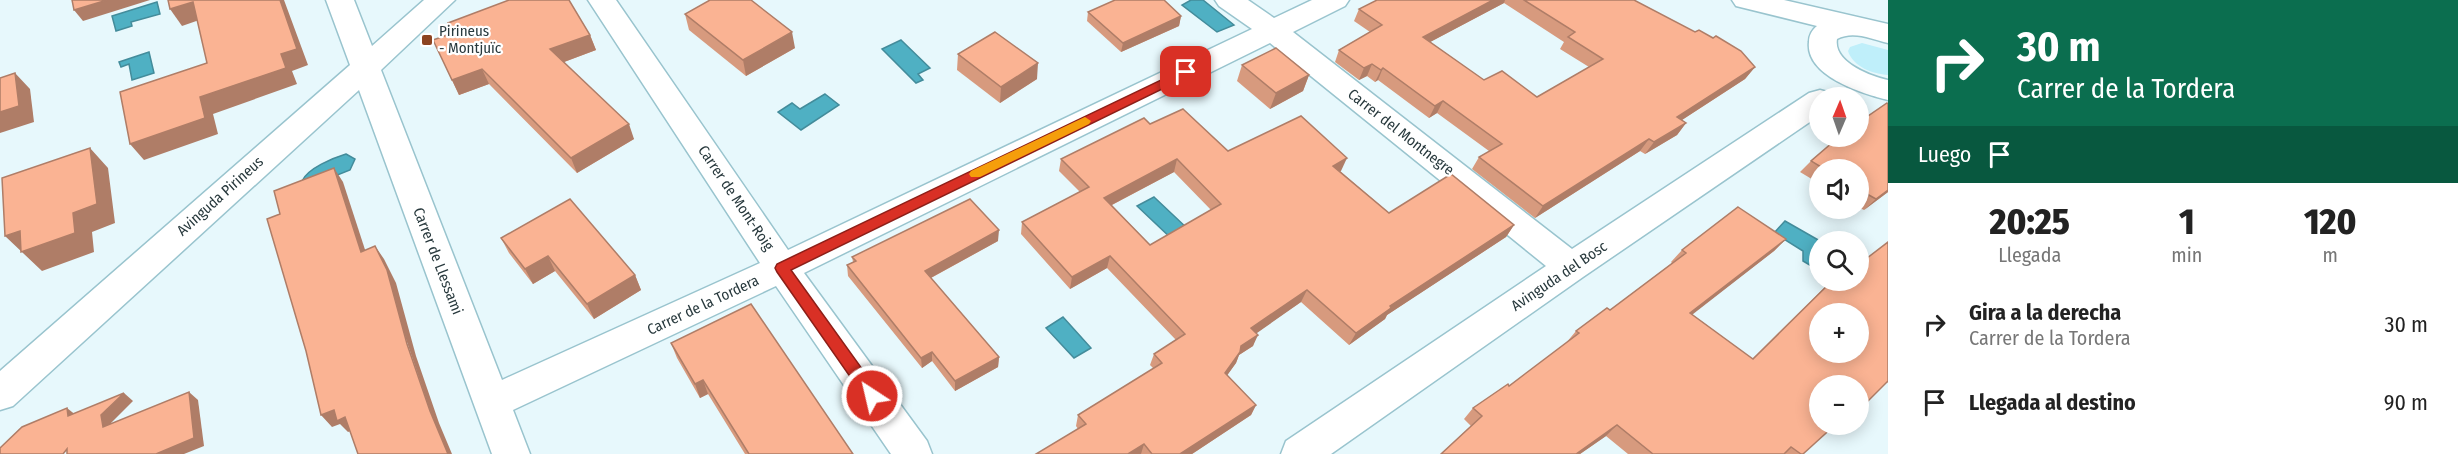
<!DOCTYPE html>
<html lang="es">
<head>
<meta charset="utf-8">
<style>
  body { margin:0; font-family:"Fira Sans Condensed",sans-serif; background:#f6f6f6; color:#222; height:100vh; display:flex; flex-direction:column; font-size:22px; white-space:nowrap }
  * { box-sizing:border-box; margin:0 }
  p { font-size:20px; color:#767676 }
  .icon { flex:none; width:33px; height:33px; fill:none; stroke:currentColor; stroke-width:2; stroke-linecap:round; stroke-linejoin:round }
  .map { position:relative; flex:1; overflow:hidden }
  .details { display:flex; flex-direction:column; background:#fff; width:570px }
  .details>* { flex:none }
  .guide { background:#0b6e4f; color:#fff; overflow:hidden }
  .needle { width:39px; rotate:2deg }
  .tools { position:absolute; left:1809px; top:87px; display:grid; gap:12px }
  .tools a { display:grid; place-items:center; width:60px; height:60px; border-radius:50%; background:#fff; box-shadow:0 3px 15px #0003; font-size:30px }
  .pin { position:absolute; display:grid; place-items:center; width:51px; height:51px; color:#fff; margin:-26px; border-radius:12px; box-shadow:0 3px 9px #0006 }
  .me { position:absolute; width:66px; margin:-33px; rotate:325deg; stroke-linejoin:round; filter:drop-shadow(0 0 4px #0008) }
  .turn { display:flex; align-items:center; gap:21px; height:126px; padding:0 30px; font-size:27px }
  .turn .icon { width:78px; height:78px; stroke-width:2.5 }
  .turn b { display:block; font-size:42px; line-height:51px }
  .then { display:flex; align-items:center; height:57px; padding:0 30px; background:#0003; gap:12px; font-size:22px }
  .eta { display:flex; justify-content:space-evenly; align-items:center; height:102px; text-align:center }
  .eta b { font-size:36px; font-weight:800; line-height:42px }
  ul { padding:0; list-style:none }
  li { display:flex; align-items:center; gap:18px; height:78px; padding:0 30px }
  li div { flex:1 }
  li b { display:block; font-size:22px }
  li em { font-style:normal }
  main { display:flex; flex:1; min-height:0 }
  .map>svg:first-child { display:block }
</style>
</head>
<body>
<main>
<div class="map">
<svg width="1888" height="454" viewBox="0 0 1888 454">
  <rect width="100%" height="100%" fill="#e7f8fc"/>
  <path fill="#bfeffa" d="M1862 43 1888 50V75C1873 74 1853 67 1848 51L1850 47Z"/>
  <g fill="#4fb0c3" stroke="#438c9b" stroke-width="1.5">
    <polygon points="1191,0 1203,0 1234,25 1217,32 1182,5"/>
    <polygon points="157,2 160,14 131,22 132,26 116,31 112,16"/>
    <polygon points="901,40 930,68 918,74 923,80 916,83 882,49"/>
    <polygon points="149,52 154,73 132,80 129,64 121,67 119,62"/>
    <polygon points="825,94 839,105 801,130 778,112 792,103 800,109"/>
    <path d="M346 154 355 159 350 170 315 184 302 181C308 168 333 158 346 154Z"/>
    <polygon points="1154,197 1189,230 1172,239 1137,206"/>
    <polygon points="1785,221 1820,241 1818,270 1803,261 1803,251 1774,233"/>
    <polygon points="1063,317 1091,348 1074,358 1046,328"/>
  </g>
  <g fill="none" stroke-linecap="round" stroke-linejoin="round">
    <g stroke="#99c4ce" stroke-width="3">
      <polygon id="street" points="326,0 354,0 372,46 424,0 455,0 381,70 502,380 760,263 588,0 616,0 788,250 1252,29 1219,6 1215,0 1248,0 1274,18 1312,0 1349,0 1345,6 1293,32 1572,249 1809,93 1820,90 1831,93 1833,98 1820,98 1820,115 1583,277 1331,454 1281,454 1286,441 1546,266 1270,43 804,273 927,441 932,454 891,454 776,286 513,410 530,454 492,454 359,90 13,406 0,410 0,371 350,65"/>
    </g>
    <g stroke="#99c4ce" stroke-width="3">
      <path id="secondary" d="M1732 0H1784L1888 24V43C1872 39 1853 30 1837 39 1833 62 1870 76 1888 80V100C1863 94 1805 76 1809 42 1809 35 1812 30 1817 26L1736 6Z"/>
    </g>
    <use href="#street" fill="#fff" fill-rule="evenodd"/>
    <use href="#secondary" fill="#fff" fill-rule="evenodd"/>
  </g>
  <g fill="#d79a7e" fill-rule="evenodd">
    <path d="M1377 0H1634L1755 67 1745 79 1682 120 1686 123 1677 135 1645 154 1640 151 1535 218 1472 169 1479 157 1489 151 1437 113 1429 118 1378 80 1375 82 1367 76 1359 80 1335 62 1339 50 1370 32 1354 21 1359 9ZM1504 3 1564 42 1560 49 1589 67 1537 97 1484 80 1430 42Z"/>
    <polygon points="1088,12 1181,16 1179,26 1121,52 1087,21"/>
    <polygon points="685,14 795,48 746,76 689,30"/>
    <polygon points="590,35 596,50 564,62 634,139 577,173 489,84 459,95 433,40"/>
    <polygon points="958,54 1037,79 1000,103 957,70"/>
    <polygon points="1242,65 1309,75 1303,91 1270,109 1237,81"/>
    <polygon points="1888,104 1888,192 1864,210 1858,207 1858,170 1820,170 1820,184 1800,172 1811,161"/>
    <path d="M1150 124 1228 151 1341 171H1340L1389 213 1514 225 1506 237 1387 315 1385 319 1349 345 1301 302 1256 333 1253 346 1239 355 1236 363 1227 375 1256 405 1251 415 1192 454H1036L1078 429 1076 426 1078 415 1154 369 1150 365 1154 354 1176 340 1107 268 1070 289 1021 234 1022 222 1080 192 1059 171 1061 159ZM1174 172 1211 210 1150 245 1112 205Z"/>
    <polygon points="501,238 635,275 641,290 594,319 555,271 533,284 509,253"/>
    <polygon points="1786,239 1774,251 1692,314 1752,359 1832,280 1858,280 1888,242 1888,383 1887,382 1858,386 1803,454 1628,454 1606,436 1580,454 1441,454 1471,426 1464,419 1473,408 1509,386 1566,343 1576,331 1610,310 1672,263 1671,262 1682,250"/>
    <polygon points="998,241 931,278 999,357 998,367 955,391 932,361 922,368 848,276 847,265 853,262 852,257"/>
    <polygon points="671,343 853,454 745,454 708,394 700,398 677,358"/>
  </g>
  <g fill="#af7d67">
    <polygon points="107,0 150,0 83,21 74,10"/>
    <polygon points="280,0 284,0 308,65 292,71 297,84 213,114 218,134 144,160 130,144 200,97 281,54"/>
    <polygon points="1493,0 1505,0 1504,3 1417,49 1423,37"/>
    <polygon points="193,2 205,18 182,26 170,9"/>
    <polygon points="1181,16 1179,26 1121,52 1123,43"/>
    <polygon points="792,32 795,48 746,76 743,60"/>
    <polygon points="590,35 596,50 556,65 550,49"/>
    <polygon points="1038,63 1037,79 1000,103 1001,87"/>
    <polygon points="1372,64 1367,76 1359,80 1364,68"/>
    <polygon points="1755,67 1745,79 1668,129 1677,117"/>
    <polygon points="1383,68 1378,80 1375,82 1381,70"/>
    <polygon points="482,69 489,84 459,95 452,80"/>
    <polygon points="15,73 30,89 34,122 0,133 0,112"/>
    <polygon points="1309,75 1303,91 1270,109 1276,93"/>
    <polygon points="1443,101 1437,113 1429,118 1435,106"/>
    <polygon points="1686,123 1677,135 1645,154 1654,142"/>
    <polygon points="629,124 634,139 577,173 571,158"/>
    <polygon points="1649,139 1640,151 1535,218 1543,206"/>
    <polygon points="90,148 108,168 115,223 92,232 94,252 42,271 5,236"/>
    <polygon points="1347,158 1341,171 1328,178 1333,166"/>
    <polygon points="1177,159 1174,172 1102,210 1104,198"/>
    <polygon points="334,168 343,182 370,265 361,252"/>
    <polygon points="1888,190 1888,192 1864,210 1876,199"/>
    <polygon points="1514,225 1506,237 1387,315 1385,319 1349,345 1356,333 1390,306"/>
    <polygon points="999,230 998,241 925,281 925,271"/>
    <polygon points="1786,239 1774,251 1679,325 1690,313"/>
    <polygon points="375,246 384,259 396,283 416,356 439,423 452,454 448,454 430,411"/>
    <polygon points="548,256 555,271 533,284 525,269"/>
    <polygon points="1110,256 1107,268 1070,289 1072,277"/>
    <polygon points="635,275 641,290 594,319 587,304"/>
    <polygon points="1307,290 1301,302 1247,340 1251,328"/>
    <polygon points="1258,335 1253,346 1239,355 1236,363 1221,384 1225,373 1241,346"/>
    <polygon points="932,352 932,361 922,368 921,358"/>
    <polygon points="999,357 998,367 955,391 955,381"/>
    <polygon points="703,380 708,394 700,398 695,384"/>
    <polygon points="189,392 198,400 204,446 184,454 156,454"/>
    <polygon points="124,393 133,401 111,423 113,435 103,427 101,415"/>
    <polygon points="1256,405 1251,415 1192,454 1180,454"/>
    <polygon points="67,408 77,416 68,416"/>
    <polygon points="334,410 345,417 356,429 348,432 340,424 332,427 321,415"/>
    <polygon points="1617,425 1606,436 1580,454 1576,454"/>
    <polygon points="1144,444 1141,454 1128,454"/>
  </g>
  <g fill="#fab393" stroke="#af7d67" stroke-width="1.5" fill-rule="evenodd">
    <polygon points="72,0 107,0 74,10"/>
    <polygon points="168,0 280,0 297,49 281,54 286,68 200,97 205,118 130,144 120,92 207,63 193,2 170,9"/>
    <polygon points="509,0 569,0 590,35 550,49 629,124 571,158 482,69 452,80 433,40 453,33 448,23"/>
    <polygon points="710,0 751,0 792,32 743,60 685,14"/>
    <polygon points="1115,0 1164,0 1181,16 1123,43 1088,12"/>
    <polygon points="1377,0 1493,0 1423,37 1484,80 1502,71 1537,97 1603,59 1568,37 1575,32 1524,0 1634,0 1695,32 1699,30 1713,38 1716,36 1741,51 1755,67 1677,117 1686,123 1654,142 1649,139 1543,206 1479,157 1502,144 1443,101 1435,106 1383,68 1381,70 1372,64 1364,68 1339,50 1382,25 1359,9"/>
    <polygon points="995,32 1038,63 1001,87 958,54"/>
    <polygon points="1276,48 1309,75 1276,93 1242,65"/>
    <polygon points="15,73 19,106 0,112 0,78"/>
    <polygon points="1887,103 1888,104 1888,190 1876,199 1858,189 1858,170 1826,170 1811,161 1840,136 1858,136 1858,123"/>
    <path d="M1183 109 1228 151 1301 116 1347 158 1333 166 1389 213 1451 174 1514 225 1390 306 1391 308 1356 333 1307 290 1251 328 1258 335 1241 346 1240 352 1225 373 1256 405 1180 454H1152L1144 444 1128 454H1036L1086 424 1078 415 1162 363 1154 354 1185 334 1110 256 1072 277 1022 222 1089 187 1061 159 1144 118 1150 124ZM1177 159 1221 204 1150 245 1104 198Z"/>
    <polygon points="90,148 97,204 73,213 75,233 21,252 20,231 5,236 2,178"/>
    <polygon points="334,168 361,252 375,246 387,270 407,344 430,411 448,454 358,454 345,417 337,421 334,410 321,415 306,351 267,219 280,214 274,191"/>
    <polygon points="570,199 635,275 587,304 548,256 525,269 501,238"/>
    <polygon points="970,199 999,230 925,271 999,357 955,381 932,352 921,358 847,265 856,261 852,257"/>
    <path d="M1738 207 1786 239 1690 313 1753 359 1833 280H1858V265L1888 242V381L1858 411V386H1820V424H1836L1803 454H1801L1791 447 1784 454H1653L1617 425 1576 454H1441L1482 416 1473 408 1508 384 1509 386 1579 333 1576 331 1607 308 1610 310 1686 253 1682 250ZM1820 314H1858V352H1820Z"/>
    <polygon points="751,304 853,454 749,454 703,380 695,384 671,343"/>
    <polygon points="189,392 194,438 156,454 67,454 67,449 63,454 0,454 0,448 22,427 67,408 68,416 124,393 101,415 103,427"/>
  </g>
  <polygon fill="#d93025" stroke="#8d1f18" stroke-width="1.5" points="1186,68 1193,72 1191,75 791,270 878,391 880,396 878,401 872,403 867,401 777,272 775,268 777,264"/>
  <polygon fill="#f59e0b" points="1085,117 1091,121 1089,124 980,177 971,177 969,174 971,171"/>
  <rect fill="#8c4421" stroke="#fff" stroke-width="2" x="421" y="34" width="12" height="12" rx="3"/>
  <g text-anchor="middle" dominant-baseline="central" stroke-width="4.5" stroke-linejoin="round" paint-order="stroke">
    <g font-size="15" fill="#28393d" stroke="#fff" text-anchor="start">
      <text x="439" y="31">Pirineus<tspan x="439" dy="17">- Montjuïc</tspan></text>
    </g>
    <g font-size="15" fill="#28393d" stroke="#fff">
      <text transform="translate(1401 132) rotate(38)">Carrer del Montnegre</text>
      <text transform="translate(220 196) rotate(-42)">Avinguda Pirineus</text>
      <text transform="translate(736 198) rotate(56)">Carrer de Mont-Roig</text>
      <text transform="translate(438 261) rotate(69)">Carrer de Llessami</text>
      <text transform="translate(1559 276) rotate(-34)">Avinguda del Bosc</text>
      <text transform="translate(703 305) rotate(-25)">Carrer de la Tordera</text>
    </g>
  </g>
</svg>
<div class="tools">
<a><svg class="needle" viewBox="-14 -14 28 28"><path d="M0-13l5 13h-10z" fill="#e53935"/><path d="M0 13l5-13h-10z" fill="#767676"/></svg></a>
<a><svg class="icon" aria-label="sound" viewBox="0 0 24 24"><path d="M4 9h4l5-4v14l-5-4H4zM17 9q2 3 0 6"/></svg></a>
<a><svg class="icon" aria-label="search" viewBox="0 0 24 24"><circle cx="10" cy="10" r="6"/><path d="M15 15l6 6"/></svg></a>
<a>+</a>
<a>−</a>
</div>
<div class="pin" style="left:1186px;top:72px;background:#d93025"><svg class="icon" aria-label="arrive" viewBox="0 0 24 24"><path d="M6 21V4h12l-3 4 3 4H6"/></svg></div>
<svg class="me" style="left:872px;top:396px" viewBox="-20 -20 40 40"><circle r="17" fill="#d93025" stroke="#fff" stroke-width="3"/><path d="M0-11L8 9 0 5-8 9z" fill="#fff"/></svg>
</div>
<section class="details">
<div class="guide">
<div class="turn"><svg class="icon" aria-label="right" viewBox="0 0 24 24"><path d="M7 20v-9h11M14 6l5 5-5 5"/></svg><div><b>30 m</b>Carrer de la Tordera</div></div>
<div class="then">Luego<svg class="icon" aria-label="arrive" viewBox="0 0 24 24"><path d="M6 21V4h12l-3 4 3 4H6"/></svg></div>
</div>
<div class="eta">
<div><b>20:25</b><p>Llegada</p></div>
<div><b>1</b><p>min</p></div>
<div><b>120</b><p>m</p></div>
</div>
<ul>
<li><svg class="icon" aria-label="right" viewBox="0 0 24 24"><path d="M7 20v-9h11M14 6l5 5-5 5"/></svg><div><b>Gira a la derecha</b><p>Carrer de la Tordera</p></div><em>30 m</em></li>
<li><svg class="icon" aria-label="arrive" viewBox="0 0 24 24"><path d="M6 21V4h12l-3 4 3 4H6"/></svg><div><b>Llegada al destino</b></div><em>90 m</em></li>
</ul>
</section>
</main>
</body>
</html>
